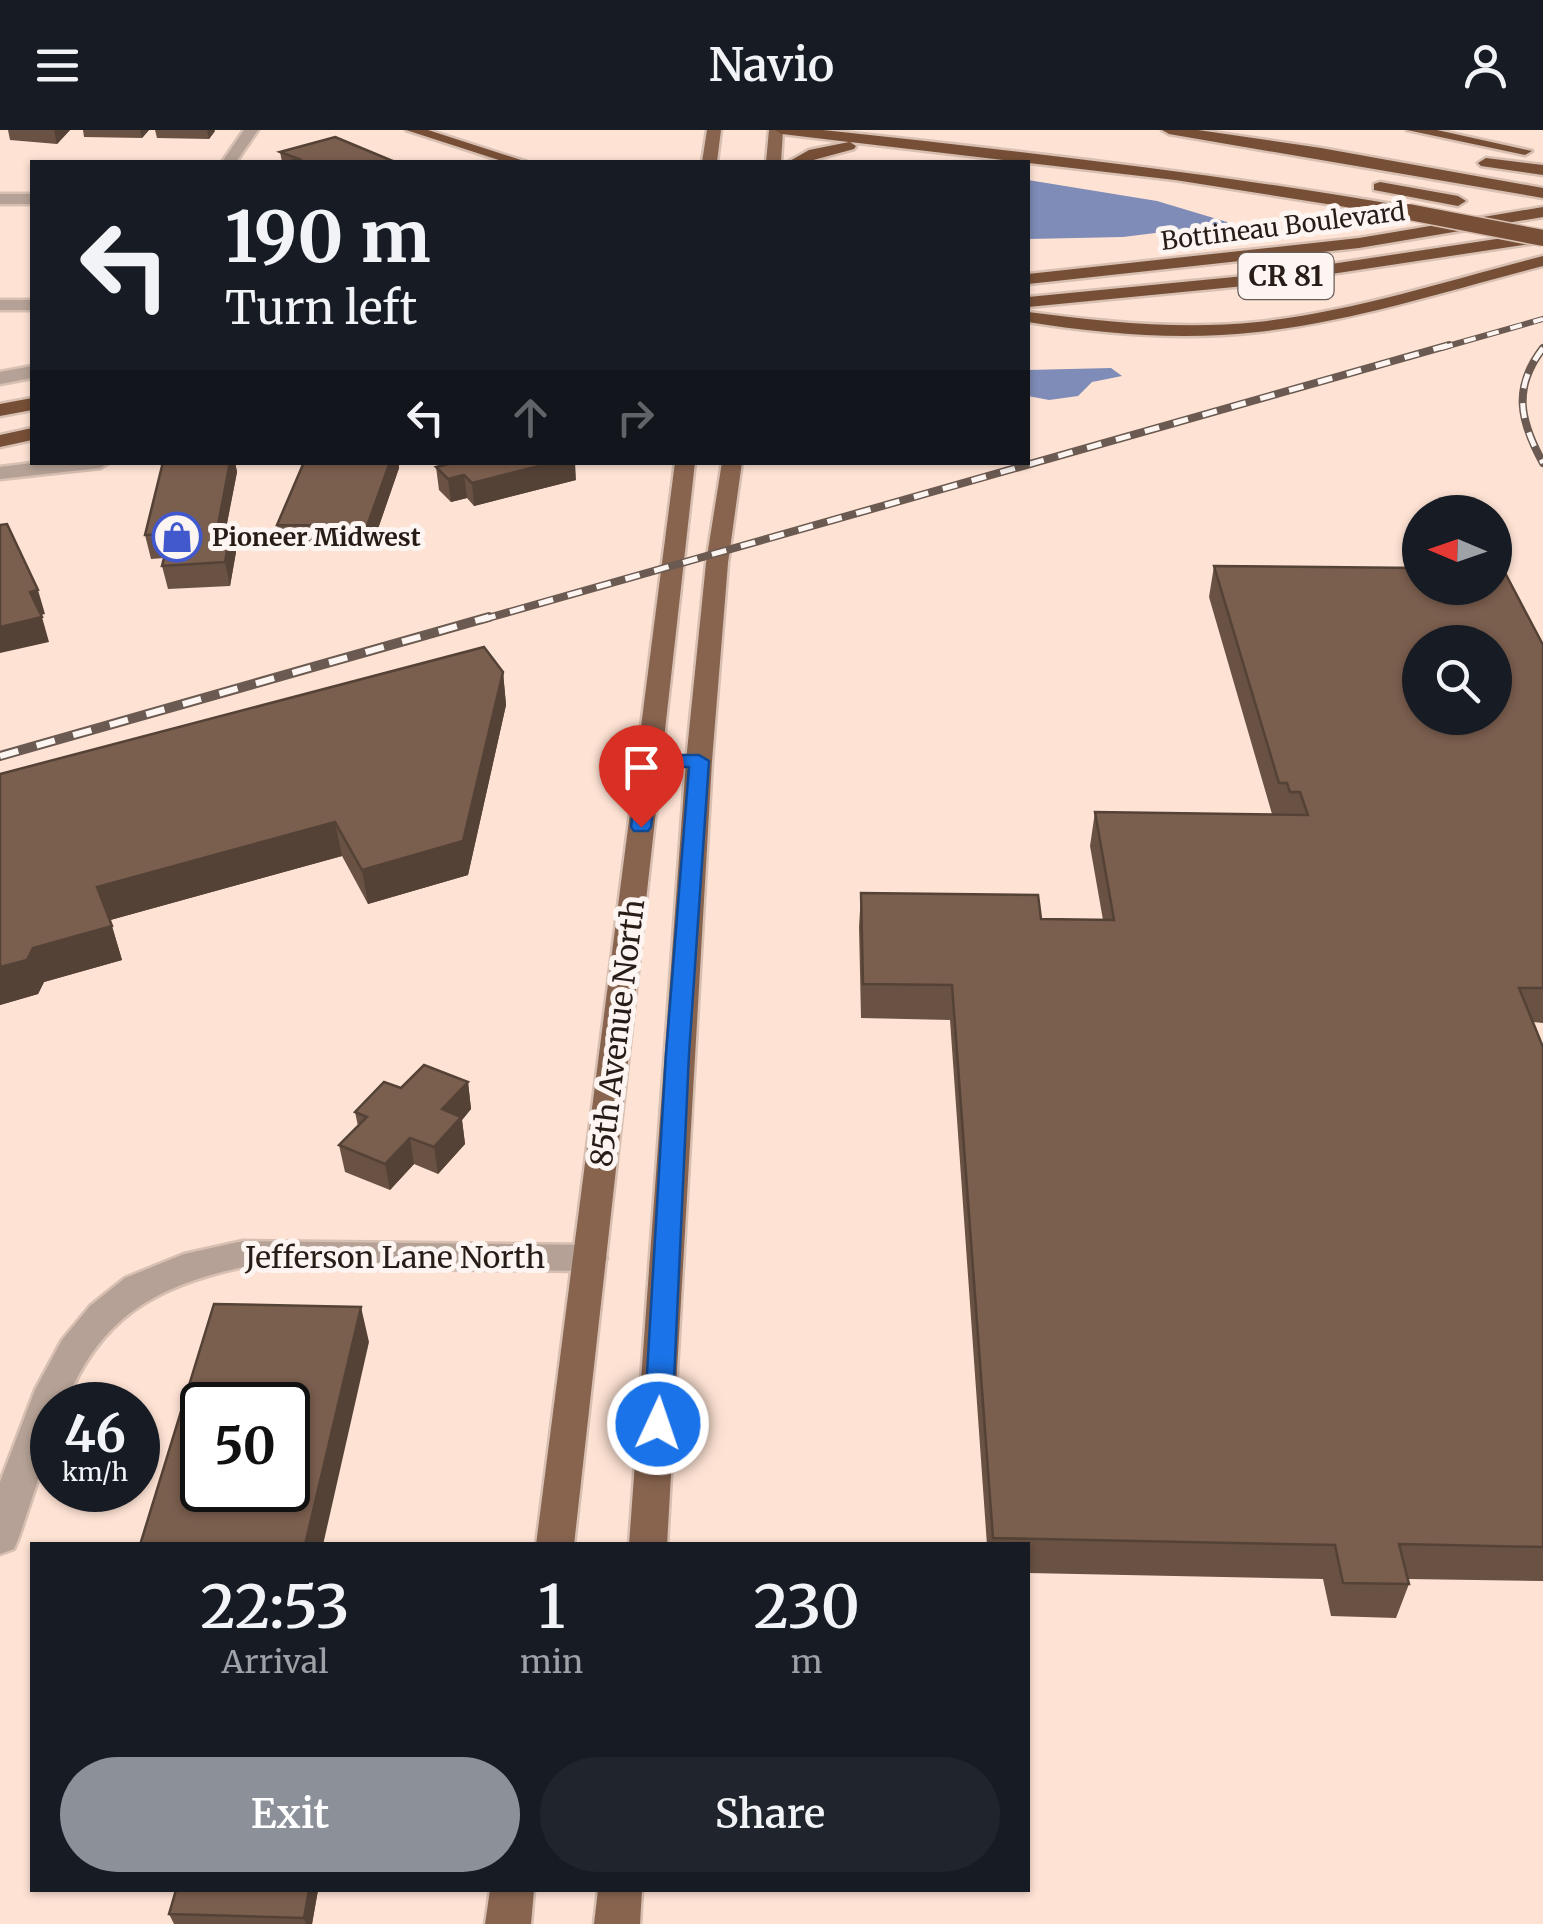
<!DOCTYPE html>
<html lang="en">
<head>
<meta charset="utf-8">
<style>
  body { margin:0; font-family:Merriweather,serif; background:#20242c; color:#f1f3f6; height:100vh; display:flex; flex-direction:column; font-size:38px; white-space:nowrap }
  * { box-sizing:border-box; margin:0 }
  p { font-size:32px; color:#9ea1a6 }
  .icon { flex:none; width:55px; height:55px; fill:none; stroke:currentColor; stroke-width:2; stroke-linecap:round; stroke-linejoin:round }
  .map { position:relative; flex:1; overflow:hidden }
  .drawer { position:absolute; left:30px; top:1412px; width:1000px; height:350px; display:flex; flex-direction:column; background:#171b24; border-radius:0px; box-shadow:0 2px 8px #0004 }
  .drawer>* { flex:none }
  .guide { position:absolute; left:30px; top:30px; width:1000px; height:305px; border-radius:0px; box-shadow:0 2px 8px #0004; background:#171b24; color:#f1f3f6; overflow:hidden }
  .needle { width:65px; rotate:272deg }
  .tools { position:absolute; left:1402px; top:365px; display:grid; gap:20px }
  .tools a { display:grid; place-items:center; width:110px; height:110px; border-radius:50%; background:#171b24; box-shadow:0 2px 8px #0004; font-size:50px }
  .speed { position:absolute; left:30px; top:1252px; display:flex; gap:20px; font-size:50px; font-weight:700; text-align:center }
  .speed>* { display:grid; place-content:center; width:130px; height:130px; border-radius:50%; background:#171b24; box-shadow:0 2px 8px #0004; line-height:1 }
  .speed small { font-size:25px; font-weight:400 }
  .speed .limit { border:5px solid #111; border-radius:15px; background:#fff; color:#111 }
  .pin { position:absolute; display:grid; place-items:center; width:85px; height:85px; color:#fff; margin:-102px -42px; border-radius:50% 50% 50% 0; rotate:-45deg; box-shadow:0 0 10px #0007 }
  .pin .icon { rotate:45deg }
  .me { position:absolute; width:110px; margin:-55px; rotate:3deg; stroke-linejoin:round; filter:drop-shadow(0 0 8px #0008) }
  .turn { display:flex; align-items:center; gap:35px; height:210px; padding:0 30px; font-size:45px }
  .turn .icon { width:130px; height:130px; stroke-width:2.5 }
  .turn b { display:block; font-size:70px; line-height:85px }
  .lanes { display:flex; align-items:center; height:95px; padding:0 30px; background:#0003; justify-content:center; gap:50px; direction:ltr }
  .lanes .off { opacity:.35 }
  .eta { display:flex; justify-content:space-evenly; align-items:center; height:170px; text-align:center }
  .eta b { font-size:60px; font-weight:600; line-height:70px }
  .action { display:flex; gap:20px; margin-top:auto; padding:20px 30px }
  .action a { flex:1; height:115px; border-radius:60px; background:#8c9099; color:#fff; font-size:40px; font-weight:600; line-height:115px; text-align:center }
  .action a+a { background:#20242c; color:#f1f3f6 }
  header { display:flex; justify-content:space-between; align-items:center; height:130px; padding:0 30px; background:#171b24; font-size:45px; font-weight:600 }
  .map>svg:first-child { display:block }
</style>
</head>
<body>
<header><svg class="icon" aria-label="menu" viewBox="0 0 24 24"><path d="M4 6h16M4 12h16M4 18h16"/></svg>Navio<svg class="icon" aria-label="person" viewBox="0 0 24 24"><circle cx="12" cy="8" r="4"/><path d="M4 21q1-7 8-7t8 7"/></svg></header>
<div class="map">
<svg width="1543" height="1794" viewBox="0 0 1543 1794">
  <rect width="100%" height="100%" fill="#fee3d4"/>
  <g fill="#7e8cb7">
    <polygon points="1028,50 1157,71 1227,92 1232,97 1219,95 1123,107 1028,109"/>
    <polygon points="1111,238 1122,246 1092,252 1078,266 1049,270 1028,266 1028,240"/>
  </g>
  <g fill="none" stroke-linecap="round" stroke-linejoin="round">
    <g stroke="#d7bfb2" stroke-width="5">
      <g id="minor">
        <polygon points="244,0 258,0 236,32 222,32"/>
        <rect x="0" y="64" width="32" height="10"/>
        <rect x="0" y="170" width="32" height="10"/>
        <polygon points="32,236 32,248 0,254 0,242"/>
        <polygon points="40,332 110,332 100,338 0,349 0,337"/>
        <path d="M243 1111 590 1115 602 1119 607 1128 602 1137 590 1141 243 1137C155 1156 99 1188 65 1275H52V1308L19 1407 14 1419 0 1424V1352L35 1260 62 1210 90 1176 125 1148 184 1124Z"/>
      </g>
    </g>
    <g stroke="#d7bfb2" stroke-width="5">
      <g id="major">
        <polygon points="707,0 721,0 717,32 702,32"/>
        <polygon points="769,0 783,0 781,32 766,32"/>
        <polygon points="675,332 695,332 574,1415 536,1415"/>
        <polygon points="722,332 742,332 728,433 712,631 667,1415 629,1415 686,631 706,433"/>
        <polygon points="490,1760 534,1760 531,1794 485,1794"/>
        <polygon points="598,1760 642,1760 640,1794 594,1794"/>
      </g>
    </g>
    <g stroke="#d7bfb2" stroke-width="5">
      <g id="highway">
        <polygon points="406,0 428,0 527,32 505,32"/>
        <path d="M775 0H823C1019 21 1215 43 1409 77L1417 82 1409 87 1175 50 850 12 856 16 854 19 806 32H788L809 20 849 12 782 4Z"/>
        <polygon points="1162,0 1198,0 1321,18 1543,58 1543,68 1169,4"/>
        <polygon points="1407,0 1437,0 1532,21 1525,25"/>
        <polygon points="1486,28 1543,35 1543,45 1481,36 1478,33"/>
        <polygon points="1380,52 1458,66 1466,71 1458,76 1374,60 1374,54"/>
        <polygon points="1543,77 1543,87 1359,118 1028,154 1028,144 1359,108"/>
        <polygon points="1543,102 1543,112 1265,154 1028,177 1028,167 1265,144"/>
        <path d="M1543 126V136C1449 160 1355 191 1258 202 1181 211 1103 204 1028 192V182C1104 192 1181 200 1258 192 1355 181 1449 150 1543 126Z"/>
        <polygon points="32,268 32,280 0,286 0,274"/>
        <polygon points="32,298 32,310 0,317 0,305"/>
      </g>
    </g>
    <use href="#minor" fill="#b5a195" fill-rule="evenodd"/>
    <use href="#major" fill="#88644f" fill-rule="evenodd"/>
    <use href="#highway" fill="#774f36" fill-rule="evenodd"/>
    <g stroke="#6b5a51" stroke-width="6">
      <polyline id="rail-far2" points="1441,218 1543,189"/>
    </g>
    <g stroke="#6b5a51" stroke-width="8">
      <g id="rail-far1">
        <path d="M1543 218C1512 258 1520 291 1543 333"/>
        <polyline points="481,490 1449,215"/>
      </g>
    </g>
    <g stroke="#6b5a51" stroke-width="10">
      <polyline id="rail" points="0,626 489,487"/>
    </g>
    <use href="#rail-far2" stroke="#fcf5f1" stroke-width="4" stroke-dasharray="12" stroke-linecap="butt"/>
    <use href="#rail-far1" stroke="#fcf5f1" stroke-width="5" stroke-dasharray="15" stroke-linecap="butt"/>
    <use href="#rail" stroke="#fcf5f1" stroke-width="6" stroke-dasharray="19" stroke-linecap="butt"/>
    <g stroke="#d7bfb2" stroke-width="19" stroke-linecap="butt">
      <polyline id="highway-bridge" points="1409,82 1543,108"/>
    </g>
    <use href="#highway-bridge" stroke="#774f36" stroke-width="16"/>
  </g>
  <g fill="#695143">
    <polygon points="8,0 70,0 57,14 10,10"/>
    <polygon points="83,0 149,0 142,8 84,7"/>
    <polygon points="155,0 214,0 215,1 209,9 157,8"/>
    <polygon points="280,22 395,32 282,32"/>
    <polygon points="163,332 235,332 237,342 226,399 231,399 236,422 230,456 168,459 162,436 164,428 151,429 145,405"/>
    <polygon points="304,332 399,332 399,338 371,419 281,418 277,395"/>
    <polygon points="436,337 576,350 474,376 467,368 451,372 439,360"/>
    <polygon points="1214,436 1543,515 1543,893 1533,892 1543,917 1543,1451 1408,1449 1409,1454 1396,1488 1331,1486 1323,1449 1028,1443 1028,1415 987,1415 950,890 861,888 859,797 861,763 1041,789 1103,790 1090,716 1095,682 1272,684 1209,467"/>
    <polygon points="503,542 506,575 468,745 368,774 342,726 110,790 122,830 44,852 38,864 0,875 0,644"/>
    <polygon points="468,952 471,979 462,990 465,1014 438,1044 414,1034 390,1060 345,1042 339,1015 358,996 355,982 401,958"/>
    <polygon points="318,1760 312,1794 174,1794 169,1784"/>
  </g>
  <g fill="#554237">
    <polygon points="55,0 70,0 57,14 54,1"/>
    <polygon points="140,0 149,0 142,8"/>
    <polygon points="207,0 214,0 215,1 209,9"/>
    <polygon points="230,332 235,332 237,342 221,423 217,400"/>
    <polygon points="390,332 399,332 399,338 371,419 367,396"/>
    <polygon points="555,332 575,332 576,350 474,376 472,353"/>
    <polygon points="464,345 467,368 451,372 448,349"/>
    <polygon points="231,399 236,422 230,456 225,432"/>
    <polygon points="38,460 45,484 37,486 30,462"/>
    <polygon points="42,487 49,512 0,523 0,497"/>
    <polygon points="503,542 506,575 468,745 368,774 362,740"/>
    <polygon points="335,692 342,726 107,791 97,757"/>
    <polygon points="112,796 122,830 44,852 38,864 0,875 0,837 33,818"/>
    <polygon points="468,952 471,979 462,990 465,1014 438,1044 434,1017 442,979"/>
    <polygon points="410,1008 414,1034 390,1060 385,1034"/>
    <polygon points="361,1177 369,1212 323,1415 305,1415"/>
    <polygon points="309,1760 318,1760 312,1794 306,1794 304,1788"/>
  </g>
  <g fill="#7a5e4e" stroke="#554237" stroke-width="2.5" fill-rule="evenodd">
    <polygon points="335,7 395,32 288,32 299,29 280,22"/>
    <polygon points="163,332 230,332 217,400 231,399 225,432 162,436 170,404 145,405"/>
    <polygon points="304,332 390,332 367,396 277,395"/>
    <polygon points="457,332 555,332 472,353 464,345 448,349 436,337"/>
    <polygon points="7,394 38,460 30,462 42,487 0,497 0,395"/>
    <path d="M1214 436 1420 438V458H1495V439H1503L1543 515V858H1519L1543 917V1417L1399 1414 1409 1454 1343 1453 1335 1415 993 1408 952 855 863 854 861 763 1038 765 1041 789 1114 790 1095 682 1308 685 1300 662H1290L1287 653H1279ZM1420 512H1495V588H1420Z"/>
    <polygon points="484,517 503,542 463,711 362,740 335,692 97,757 112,796 33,818 27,830 0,837 0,644"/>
    <polygon points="424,935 468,952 442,979 461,987 434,1017 410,1008 385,1034 339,1015 367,987 355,982 384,952 401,958"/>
    <path d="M214 1174 361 1177 305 1415H140ZM202 1275H288V1360H202Z"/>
    <polygon points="176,1760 309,1760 304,1788 169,1784"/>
  </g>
  <polygon fill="#1a73e8" stroke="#114b97" stroke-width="2.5" points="649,625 699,625 709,631 689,924 672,1294 668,1302 658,1305 648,1302 644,1294 666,924 689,637 658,637 651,697 648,701 634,701 631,697 639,631"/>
  <defs>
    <g id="shop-ring" transform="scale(2.5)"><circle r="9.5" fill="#fcf5f1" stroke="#4259cd" stroke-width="1.5"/><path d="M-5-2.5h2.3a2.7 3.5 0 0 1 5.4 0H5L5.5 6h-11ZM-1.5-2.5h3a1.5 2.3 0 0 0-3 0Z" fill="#4259cd"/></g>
  </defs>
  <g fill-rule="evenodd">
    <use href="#shop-ring" x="177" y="407"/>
  </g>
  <g text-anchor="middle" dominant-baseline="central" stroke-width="10" stroke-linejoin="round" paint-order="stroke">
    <g font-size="25" fill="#281c16" stroke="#fcf5f1">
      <text transform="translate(1283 96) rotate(-7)">Bottineau Boulevard</text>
    </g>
    <g font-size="25" font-weight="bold" fill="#281c16" stroke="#fcf5f1" text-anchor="start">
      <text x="212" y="407">Pioneer Midwest</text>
    </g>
    <rect fill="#fcf5f1" stroke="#685d58" stroke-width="2.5" x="1238.5" y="123" width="95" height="46" rx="8"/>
    <g font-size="28" font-weight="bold" fill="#281c16">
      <text x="1286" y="146">CR 81</text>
    </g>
    <g font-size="30" fill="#281c16" stroke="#fcf5f1">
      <text transform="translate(617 903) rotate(-83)">85th Avenue North</text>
      <text x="395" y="1127">Jefferson Lane North</text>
    </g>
  </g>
</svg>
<div class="tools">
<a><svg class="needle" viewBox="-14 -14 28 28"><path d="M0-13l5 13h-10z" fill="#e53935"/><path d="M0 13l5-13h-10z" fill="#9ea1a6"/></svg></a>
<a><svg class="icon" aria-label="search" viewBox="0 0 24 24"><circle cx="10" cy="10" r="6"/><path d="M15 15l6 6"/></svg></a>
</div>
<div class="speed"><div>46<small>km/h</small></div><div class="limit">50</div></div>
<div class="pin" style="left:641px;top:697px;background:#d93025"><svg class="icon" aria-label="arrive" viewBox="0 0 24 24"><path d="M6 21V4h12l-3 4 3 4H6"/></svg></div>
<svg class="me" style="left:658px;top:1294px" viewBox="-20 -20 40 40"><circle r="17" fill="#1a73e8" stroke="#fff" stroke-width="3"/><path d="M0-11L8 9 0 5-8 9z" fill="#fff"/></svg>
<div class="guide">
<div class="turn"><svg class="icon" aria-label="left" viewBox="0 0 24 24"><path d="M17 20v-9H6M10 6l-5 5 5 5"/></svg><div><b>190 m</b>Turn left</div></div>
<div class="lanes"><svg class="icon" aria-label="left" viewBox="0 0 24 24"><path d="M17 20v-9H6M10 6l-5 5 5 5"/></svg><svg class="icon off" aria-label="ahead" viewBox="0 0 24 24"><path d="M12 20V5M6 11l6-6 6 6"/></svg><svg class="icon off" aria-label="right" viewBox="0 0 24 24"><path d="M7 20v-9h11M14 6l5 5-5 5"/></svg></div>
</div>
<section class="drawer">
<div class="eta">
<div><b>22:53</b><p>Arrival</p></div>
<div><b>1</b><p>min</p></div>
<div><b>230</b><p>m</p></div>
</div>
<div class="action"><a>Exit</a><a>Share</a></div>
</section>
</div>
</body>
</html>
